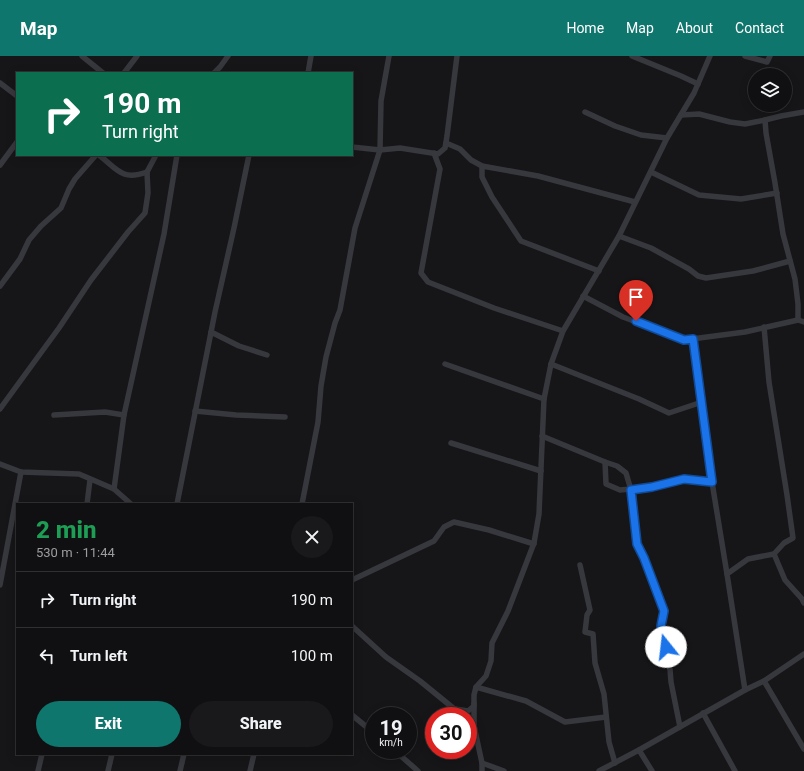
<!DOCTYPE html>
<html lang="en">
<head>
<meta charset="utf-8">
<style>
  body { margin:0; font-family:Roboto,sans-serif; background:#19191b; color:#f1f3f6; height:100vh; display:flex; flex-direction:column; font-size:15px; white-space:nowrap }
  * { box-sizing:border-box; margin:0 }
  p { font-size:13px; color:#9c9d9f }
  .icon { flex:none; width:22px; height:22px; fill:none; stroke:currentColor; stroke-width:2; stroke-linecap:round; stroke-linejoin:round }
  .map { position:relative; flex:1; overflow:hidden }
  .panel { position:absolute; left:16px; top:447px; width:337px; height:252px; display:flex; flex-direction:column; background:#101012; border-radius:0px; box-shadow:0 2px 10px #0003,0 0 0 1px #303032 }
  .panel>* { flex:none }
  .hud { position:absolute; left:16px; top:16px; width:337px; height:84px; border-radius:0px; box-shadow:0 2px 10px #0003,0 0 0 1px #303032; background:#0b6e4f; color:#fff; overflow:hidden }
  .fabs { position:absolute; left:748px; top:12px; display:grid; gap:8px }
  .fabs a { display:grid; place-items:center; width:44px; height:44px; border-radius:50%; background:#101012; box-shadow:0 2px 10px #0003,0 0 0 1px #303032; font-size:20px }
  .speed { position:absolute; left:365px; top:651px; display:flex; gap:8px; font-size:20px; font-weight:700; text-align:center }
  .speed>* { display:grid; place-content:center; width:52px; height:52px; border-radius:50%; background:#101012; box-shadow:0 2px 10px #0003,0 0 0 1px #303032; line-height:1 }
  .speed small { font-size:10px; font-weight:400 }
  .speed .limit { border:6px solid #d22; background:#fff; color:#111 }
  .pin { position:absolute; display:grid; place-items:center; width:34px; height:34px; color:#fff; margin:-41px -17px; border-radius:50% 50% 50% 0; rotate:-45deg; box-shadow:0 0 4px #0007 }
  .pin .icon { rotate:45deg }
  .me { position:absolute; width:44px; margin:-22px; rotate:344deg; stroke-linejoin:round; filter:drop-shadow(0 0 3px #0008) }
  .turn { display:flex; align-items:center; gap:14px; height:84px; padding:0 20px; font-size:18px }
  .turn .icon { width:52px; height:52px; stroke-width:2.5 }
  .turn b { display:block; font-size:28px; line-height:34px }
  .round { display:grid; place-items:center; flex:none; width:42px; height:42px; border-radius:21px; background:#19191b }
  .summary { display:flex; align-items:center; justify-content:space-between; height:68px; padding:0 20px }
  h1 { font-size:24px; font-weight:800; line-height:30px; color:#1e9e55 }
  .primary-button { display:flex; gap:8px; margin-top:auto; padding:8px 20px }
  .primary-button a { flex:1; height:46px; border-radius:24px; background:#0f766e; color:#fff; font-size:16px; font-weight:800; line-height:46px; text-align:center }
  .primary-button a+a { background:#19191b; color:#f1f3f6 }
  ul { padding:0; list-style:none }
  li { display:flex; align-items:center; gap:12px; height:56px; padding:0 20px; border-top:1px solid #303032 }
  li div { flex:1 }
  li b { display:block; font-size:15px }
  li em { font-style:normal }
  header { display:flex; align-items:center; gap:24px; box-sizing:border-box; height:56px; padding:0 20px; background:#0f766e; color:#fff }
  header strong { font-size:19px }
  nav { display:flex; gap:22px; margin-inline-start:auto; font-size:14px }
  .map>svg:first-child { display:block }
</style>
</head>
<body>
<header>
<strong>Map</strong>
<nav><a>Home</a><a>Map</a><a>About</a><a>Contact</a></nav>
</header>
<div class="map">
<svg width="804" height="715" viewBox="0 0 804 715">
  <rect width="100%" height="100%" fill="#161618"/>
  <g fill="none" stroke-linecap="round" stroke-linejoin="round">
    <g stroke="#37383d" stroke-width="5.5">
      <polyline points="82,0 103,17"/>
      <polyline points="632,0 681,20 698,28"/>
      <polyline points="745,0 767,6 770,0"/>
      <polyline points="124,17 137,0"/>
      <polyline points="214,17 220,11 228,0"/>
      <polyline points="308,17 311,0"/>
      <polyline points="0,27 17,40"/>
      <polyline points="585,56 615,70 641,79 667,82"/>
      <polyline points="681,59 699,58 730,66 745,68 765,64"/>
      <polyline points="446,87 460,93 471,104 482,110 538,120 635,146"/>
      <polyline points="352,91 380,94 400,92 438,98 445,92 447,80 457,0"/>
      <polyline points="434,97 440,113 421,217 428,226 494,252 563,275"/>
      <path d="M99 99C118 114 122 125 147 116"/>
      <polyline points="0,109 17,86"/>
      <polyline points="482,110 482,121 492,141 521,185 599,215"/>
      <polyline points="651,116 699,139 741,143 777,137"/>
      <polyline points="619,180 651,192 689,213 698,220 706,222 753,215 790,205"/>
      <polyline points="0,230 20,203 29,184 41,170 61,152 69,133 75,123 96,99"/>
      <polyline points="583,240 623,261 684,284 745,276 798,264 804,266"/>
      <polyline points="798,264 798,248 795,223 783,178 775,127 766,77 765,64 781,60 804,56"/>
      <polyline points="764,271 769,326 787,439 793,482 784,487 774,498 785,524 802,543 804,547"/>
      <polyline points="211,276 239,290 267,299"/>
      <polyline points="693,283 712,426"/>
      <polyline points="445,308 544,343"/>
      <polyline points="551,308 639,343 669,357 702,346"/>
      <polyline points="0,353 59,272 91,224 128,176 145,157 148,137 147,116 156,99"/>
      <polyline points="195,355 236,359 285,361"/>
      <polyline points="54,359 105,356 124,359"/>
      <polyline points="542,380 605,406 606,428 620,434 653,431 684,423 712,426 727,518"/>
      <polyline points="451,387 541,415"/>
      <polyline points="605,406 617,410 626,417 631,434 637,488 644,502 664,555 661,570 669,601 671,626 680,671"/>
      <polyline points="0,408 21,416 79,418 114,433 131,448"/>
      <polyline points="114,433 124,359 164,178 177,99"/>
      <polyline points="87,448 90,424"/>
      <polyline points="177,448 215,256 234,172 249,99"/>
      <polyline points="302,448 318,366 321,330 326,301 335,267 340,254 355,172 380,94 381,45 389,0"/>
      <polyline points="580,509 590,554 587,559 585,576 593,578 595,607 604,638 609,686 615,707"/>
      <polyline points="352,524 434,485 444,471 454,466 489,474 534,488"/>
      <polyline points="0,529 21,416"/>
      <polyline points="352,570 386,601 420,625 463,660"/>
      <polyline points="764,625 804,693"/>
      <polyline points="476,631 526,645 565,666 606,661"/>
      <polyline points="745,634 727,518 748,503 774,498"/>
      <polyline points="455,653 468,655 474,650 474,648"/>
      <polyline points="703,657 735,715"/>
      <polyline points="352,659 374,677"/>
      <polyline points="468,664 474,670"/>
      <polyline points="394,694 418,715"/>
      <polyline points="482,707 504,715"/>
      <polyline points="38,715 42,698"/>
      <polyline points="108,715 112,698"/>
      <polyline points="180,715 184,698"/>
      <polyline points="250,715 254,698"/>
      <polyline points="482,715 482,707 474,670 474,639 476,631 486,620 491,605 492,587 508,555 534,487 539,458 544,343 551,308 563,275 619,180 667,82 694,37 710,0"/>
      <polyline points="599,715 639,694"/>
      <polyline points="652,715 639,694 745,634 764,625 804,598"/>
    </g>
  </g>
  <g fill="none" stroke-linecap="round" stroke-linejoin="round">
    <g stroke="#114b97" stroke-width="10">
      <polyline id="route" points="636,265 684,284 693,283 712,426 684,423 652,431 631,434 637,488 644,502 664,555 661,570 666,591"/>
    </g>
    <use href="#route" stroke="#1a73e8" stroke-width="7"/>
  </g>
</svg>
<div class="fabs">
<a><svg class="icon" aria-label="layers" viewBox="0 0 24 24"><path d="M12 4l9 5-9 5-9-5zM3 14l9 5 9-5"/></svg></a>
</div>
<div class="speed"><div>19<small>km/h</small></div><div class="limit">30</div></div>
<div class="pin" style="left:636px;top:265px;background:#d93025"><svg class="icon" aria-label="arrive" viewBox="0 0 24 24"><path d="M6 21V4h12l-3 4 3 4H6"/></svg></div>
<svg class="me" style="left:666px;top:591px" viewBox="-20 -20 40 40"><circle r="19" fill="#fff"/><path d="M0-13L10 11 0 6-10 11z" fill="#1a73e8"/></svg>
<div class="hud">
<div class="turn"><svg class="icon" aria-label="right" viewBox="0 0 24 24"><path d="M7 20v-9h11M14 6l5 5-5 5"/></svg><div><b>190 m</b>Turn right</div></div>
</div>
<section class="panel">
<div class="summary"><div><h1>2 min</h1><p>530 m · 11:44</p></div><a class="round"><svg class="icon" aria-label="close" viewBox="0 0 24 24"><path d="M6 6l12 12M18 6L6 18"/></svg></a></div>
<ul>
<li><svg class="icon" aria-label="right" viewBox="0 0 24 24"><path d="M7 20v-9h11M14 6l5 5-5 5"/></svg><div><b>Turn right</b></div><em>190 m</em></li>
<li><svg class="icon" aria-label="left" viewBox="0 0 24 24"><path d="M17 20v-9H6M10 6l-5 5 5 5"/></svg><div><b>Turn left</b></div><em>100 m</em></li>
</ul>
<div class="primary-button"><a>Exit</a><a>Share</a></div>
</section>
</div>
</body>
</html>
